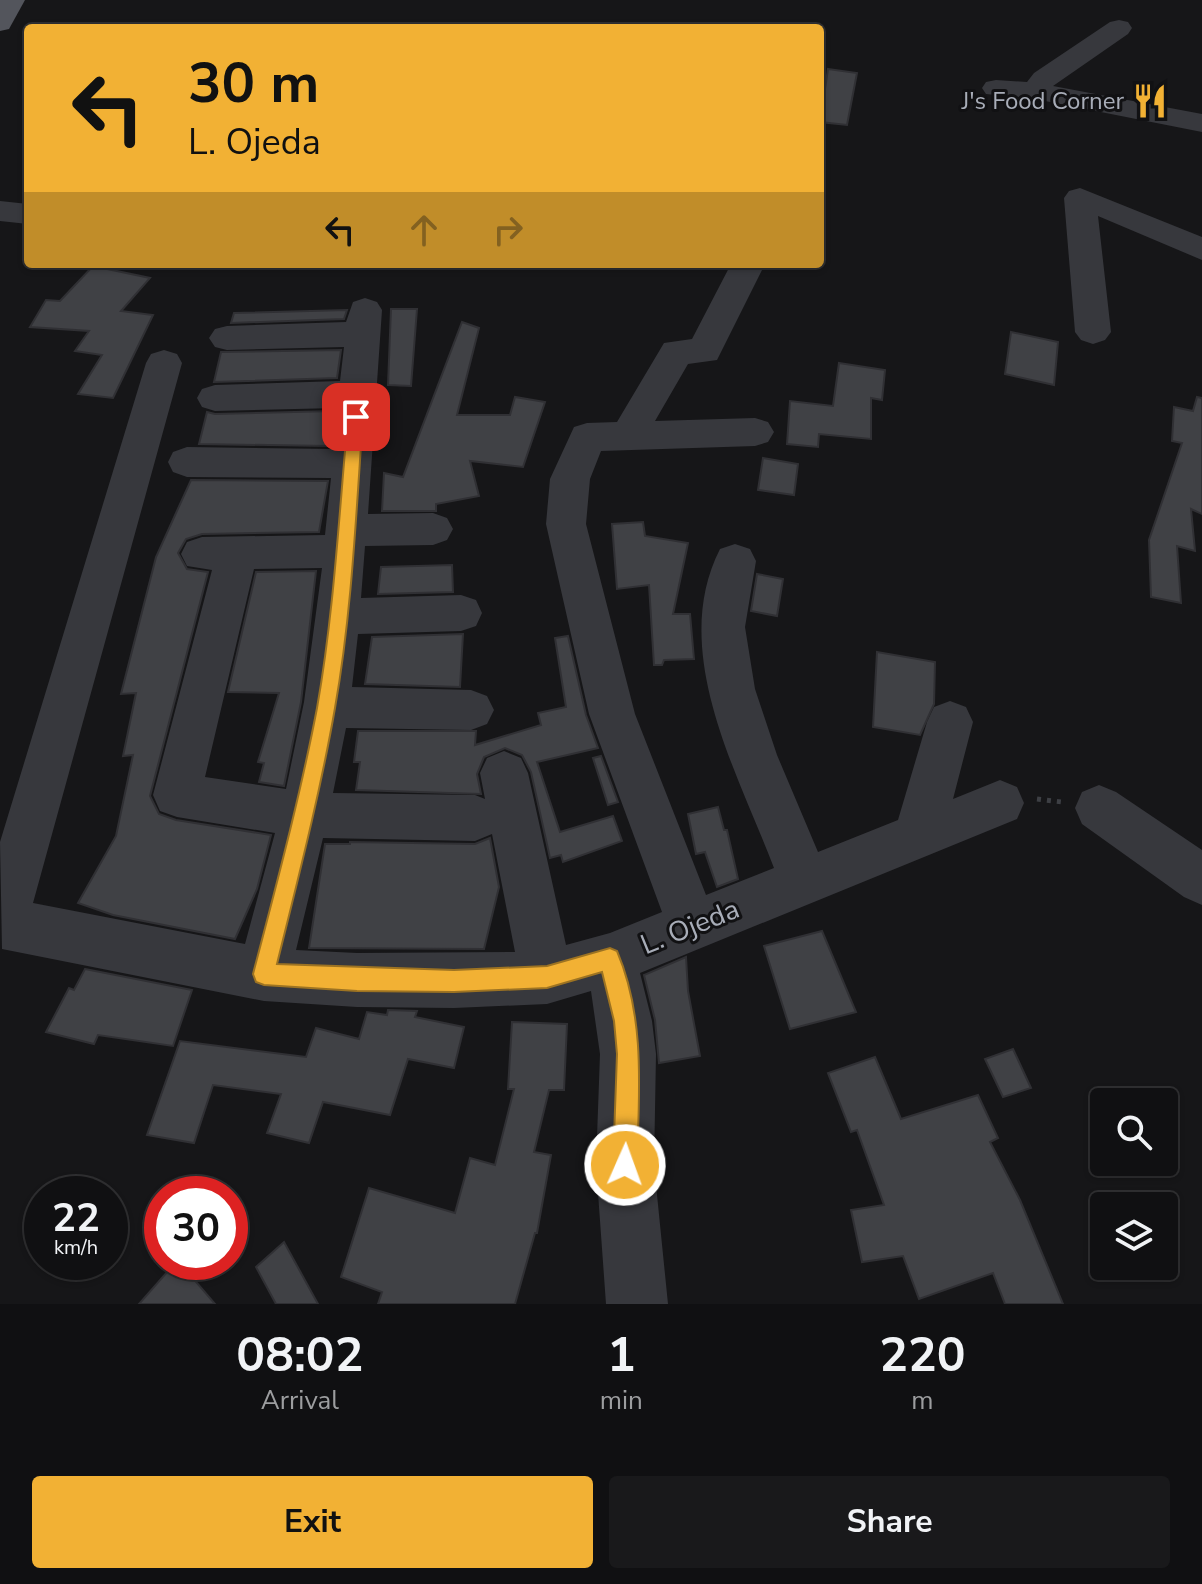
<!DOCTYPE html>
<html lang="en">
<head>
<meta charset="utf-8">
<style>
  body { margin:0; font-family:"Nunito Sans",sans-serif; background:#19191b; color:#f1f3f6; height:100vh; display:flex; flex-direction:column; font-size:30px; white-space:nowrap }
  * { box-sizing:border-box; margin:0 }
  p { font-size:26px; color:#9c9d9f }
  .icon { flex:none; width:44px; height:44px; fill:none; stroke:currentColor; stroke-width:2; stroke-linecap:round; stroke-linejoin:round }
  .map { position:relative; height:1304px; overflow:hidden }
  .drawer { display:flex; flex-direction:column; background:#101012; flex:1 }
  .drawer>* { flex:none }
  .hud { position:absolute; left:24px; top:24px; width:800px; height:244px; border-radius:8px; box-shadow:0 2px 6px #0004,0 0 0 2px #303032; background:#f2b134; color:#111; overflow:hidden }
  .controls { position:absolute; left:1090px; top:1088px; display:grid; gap:16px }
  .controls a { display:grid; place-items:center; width:88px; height:88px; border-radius:8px; background:#101012; box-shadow:0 2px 6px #0004,0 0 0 2px #303032; font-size:40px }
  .speed { position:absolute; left:24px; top:1176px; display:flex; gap:16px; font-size:40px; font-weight:700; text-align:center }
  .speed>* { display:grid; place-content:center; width:104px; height:104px; border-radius:50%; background:#101012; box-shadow:0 2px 6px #0004,0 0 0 2px #303032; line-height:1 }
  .speed small { font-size:20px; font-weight:400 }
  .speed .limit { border:12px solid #d22; background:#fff; color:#111 }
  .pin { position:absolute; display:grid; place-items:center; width:68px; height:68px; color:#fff; margin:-34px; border-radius:16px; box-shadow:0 4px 12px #0006 }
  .me { position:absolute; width:88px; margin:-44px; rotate:2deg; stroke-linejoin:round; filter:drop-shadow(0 0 6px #0008) }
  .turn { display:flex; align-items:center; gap:28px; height:168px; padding:0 32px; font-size:36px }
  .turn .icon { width:104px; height:104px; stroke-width:2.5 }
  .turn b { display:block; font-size:56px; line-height:68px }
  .lanes { display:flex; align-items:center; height:76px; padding:0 32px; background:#0003; justify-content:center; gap:40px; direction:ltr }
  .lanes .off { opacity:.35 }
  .eta { display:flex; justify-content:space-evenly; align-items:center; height:136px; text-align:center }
  .eta b { font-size:48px; font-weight:700; line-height:56px }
  .action { display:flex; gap:16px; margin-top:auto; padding:16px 32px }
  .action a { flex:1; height:92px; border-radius:8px; background:#f2b134; color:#111; font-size:32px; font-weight:700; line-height:92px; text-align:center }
  .action a+a { background:#19191b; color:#f1f3f6 }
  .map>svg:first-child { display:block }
</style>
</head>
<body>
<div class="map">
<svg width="1202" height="1304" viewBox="0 0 1202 1304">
  <rect width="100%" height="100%" fill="#161618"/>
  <g fill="#404145" stroke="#303034" stroke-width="2">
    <polygon points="828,69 857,73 847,125 820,122"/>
    <polygon points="93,266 150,278 121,311 153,315 113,398 78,394 102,355 75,351 89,331 30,327 46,300 60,301"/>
    <polygon points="391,309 417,309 411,386 388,385"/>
    <polygon points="347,310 344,319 231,323 234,313"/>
    <polygon points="462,322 479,328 457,415 510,415 515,397 545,402 523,467 470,461 479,496 436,504 436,511 382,511 384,473 403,477"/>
    <polygon points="1011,332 1058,342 1054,385 1005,374"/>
    <polygon points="341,350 337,378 214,382 221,352"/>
    <polygon points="839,363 885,370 882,400 871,398 871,439 819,434 818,447 787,444 790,401 833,406"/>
    <polygon points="1197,397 1202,398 1202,514 1191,509 1195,551 1177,546 1181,603 1151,597 1149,540 1182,443 1172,441 1174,407 1193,411"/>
    <polygon points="334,411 329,446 199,444 207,412 215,414"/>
    <polygon points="763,458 798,464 794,495 758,490"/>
    <polygon points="191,480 328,481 319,532 202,534 186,539 178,553 187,569 208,572 150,796 159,814 176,820 271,835 257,889 235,939 113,915 78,903 116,836 133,755 123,756 136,693 121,694 156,557"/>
    <polygon points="643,522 645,536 688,543 673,614 690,614 694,659 664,660 662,665 654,665 649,585 617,589 612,524"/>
    <polygon points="452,565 453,592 378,594 381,567"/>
    <polygon points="316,571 301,702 284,786 259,782 264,763 258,762 279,693 228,692 256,572"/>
    <polygon points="757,574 783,579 777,616 751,611"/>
    <polygon points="463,634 460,687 365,684 372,637"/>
    <polygon points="568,636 586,715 598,748 537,762 560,832 613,816 622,841 563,862 561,855 550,858 531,772 522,755 505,748 484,757 477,774 481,794 356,790 360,762 354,762 358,731 476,731 475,745 541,725 538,713 566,707 555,638"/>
    <polygon points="877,652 935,662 934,704 920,735 873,727"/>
    <polygon points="601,756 618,802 608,805 593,758"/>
    <polygon points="718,807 724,830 727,830 738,879 717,887 705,852 696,854 688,814"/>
    <polygon points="490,838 499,887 484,949 309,948 325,844 350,844 350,842 475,844"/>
    <polygon points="822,931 856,1012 790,1029 764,946"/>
    <polygon points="686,957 688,991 700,1056 659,1063 655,1020 644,975"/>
    <polygon points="85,969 192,990 173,1046 98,1035 94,1044 46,1032 69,988 74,990"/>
    <polygon points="388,1010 417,1011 415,1017 464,1027 454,1068 408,1059 390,1115 323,1102 309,1143 267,1133 281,1094 213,1085 194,1143 147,1135 180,1041 306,1057 316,1028 359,1039 367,1012 387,1015"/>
    <polygon points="512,1022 567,1024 564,1090 549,1090 534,1152 551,1155 537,1233 535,1233 515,1304 378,1304 382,1292 341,1277 369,1188 455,1213 470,1158 495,1165 514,1089 508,1089"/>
    <polygon points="1013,1049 1031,1088 1003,1097 985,1059"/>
    <polygon points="875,1057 901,1119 978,1095 998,1138 990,1142 1020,1200 1063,1304 1005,1304 993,1273 919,1299 903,1256 862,1262 851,1210 884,1205 857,1130 851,1132 828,1073"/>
    <polygon points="284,1242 318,1304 276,1304 256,1267"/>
    <polygon points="176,1262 179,1262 215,1304 139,1304"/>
  </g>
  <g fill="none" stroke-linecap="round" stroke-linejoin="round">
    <polyline stroke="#3d3f44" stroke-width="5" stroke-dasharray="4 6" stroke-linecap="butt" points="1037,799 1062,802"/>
    <g fill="#37383d" fill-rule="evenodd">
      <polygon points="1119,20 1128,22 1132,28 1128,34 1053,86 1202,114 1202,132 1035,99 986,94 982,88 986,82 996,80 1027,82 1034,73 1110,22"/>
      <polygon points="1080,188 1202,237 1202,260 1098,216 1111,332 1105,340 1093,344 1081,340 1075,332 1064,198 1069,191"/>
      <polygon points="0,201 28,204 28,224 0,221"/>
      <path d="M731 264H765L717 360 688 364 655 421 755 418 768 422 774 432 768 442 755 446 601 451 590 479 586 524 635 714 706 895 774 868C738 773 668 651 720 549L735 544 750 549 756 561 745 627 755 689 777 755 818 852 898 820 927 722 934 707 950 701 966 707 973 722 953 799 1000 780 1017 787 1024 803 1017 819 640 973 652 1021 656 1054 654 1165 668 1304H606L596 1165 600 1054 591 991 547 1004 454 1008 357 1007 264 1001 2 949 0 842 146 363 151 354 164 350 177 354 182 363 33 903 245 944 275 833 177 817 160 811 153 795 212 570 187 566 181 554 187 542 202 537 325 535 331 478 187 477 173 472 168 462 173 452 187 447 334 449 337 408 215 411 202 407 197 398 202 389 215 385 340 381 344 347 227 350 215 347 209 338 215 329 227 326 346 322 353 302 365 298 377 302 382 310 368 514 433 513 447 518 453 529 447 540 433 545 365 546 361 598 461 595 476 600 482 613 476 626 461 631 358 634 352 687 471 690 487 696 494 710 487 724 471 730 346 728 333 793 475 795 485 799 480 773 487 758 504 751 521 758 528 773 566 945 610 933 662 912 589 714 546 524 550 479 574 427 587 423 617 422 664 343 692 339ZM322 568 304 702 286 789 205 777 254 569ZM492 834 515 952 357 953 296 950 323 838 475 841Z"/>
      <polygon points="1099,785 1116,792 1202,850 1202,905 1184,897 1082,824 1075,808 1082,792"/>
    </g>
    <polygon fill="#53555c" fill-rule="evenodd" points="0,0 25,0 9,29 0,31"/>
  </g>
  <path fill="#f2b134" stroke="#9d7322" stroke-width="2" d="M356 411 363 417C356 514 352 612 335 708 320 794 298 879 277 964L454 970 547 966 610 948 617 951C646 1019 639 1093 637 1165L633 1174 625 1177 616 1174 613 1165 617 1054 614 1021 602 972 547 988 454 992 357 991 264 985 256 982 253 974C276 886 300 797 317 708 334 612 339 514 348 417Z"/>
  <defs>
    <g id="restaurant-bare" transform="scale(2.76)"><path d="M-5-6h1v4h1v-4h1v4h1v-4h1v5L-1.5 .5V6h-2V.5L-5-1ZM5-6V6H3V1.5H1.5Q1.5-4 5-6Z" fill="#f2b134" stroke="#111113" stroke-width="2.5" paint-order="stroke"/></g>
  </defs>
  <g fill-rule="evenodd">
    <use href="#restaurant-bare" x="1150" y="101"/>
  </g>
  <g text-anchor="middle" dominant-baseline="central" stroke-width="6" stroke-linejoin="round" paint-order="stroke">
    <g font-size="24" fill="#a8adb8" stroke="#111113" text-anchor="end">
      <text x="1124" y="101">J's Food Corner</text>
    </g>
    <g font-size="28" fill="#a8adb8" stroke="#111113">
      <text transform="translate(690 927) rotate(-22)">L. Ojeda</text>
    </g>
  </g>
</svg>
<div class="controls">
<a><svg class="icon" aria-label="search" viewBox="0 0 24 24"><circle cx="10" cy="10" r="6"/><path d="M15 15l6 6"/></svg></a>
<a><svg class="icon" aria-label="layers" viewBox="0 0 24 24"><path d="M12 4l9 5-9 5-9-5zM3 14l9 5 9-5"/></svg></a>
</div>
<div class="speed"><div>22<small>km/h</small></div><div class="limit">30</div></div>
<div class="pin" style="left:356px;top:417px;background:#d93025"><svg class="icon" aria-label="arrive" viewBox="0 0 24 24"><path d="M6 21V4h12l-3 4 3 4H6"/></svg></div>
<svg class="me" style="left:625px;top:1165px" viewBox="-20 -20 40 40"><circle r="17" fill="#f2b134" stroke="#fff" stroke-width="3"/><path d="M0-11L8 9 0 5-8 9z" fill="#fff"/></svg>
<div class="hud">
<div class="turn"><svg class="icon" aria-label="left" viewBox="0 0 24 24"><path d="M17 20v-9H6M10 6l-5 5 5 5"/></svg><div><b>30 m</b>L. Ojeda</div></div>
<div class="lanes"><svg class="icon" aria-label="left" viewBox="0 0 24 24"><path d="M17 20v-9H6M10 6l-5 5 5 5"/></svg><svg class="icon off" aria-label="ahead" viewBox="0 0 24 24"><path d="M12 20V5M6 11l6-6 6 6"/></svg><svg class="icon off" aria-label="right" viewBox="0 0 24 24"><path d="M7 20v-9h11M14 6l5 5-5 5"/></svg></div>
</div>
</div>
<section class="drawer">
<div class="eta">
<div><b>08:02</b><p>Arrival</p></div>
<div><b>1</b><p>min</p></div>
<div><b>220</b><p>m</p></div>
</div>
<div class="action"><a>Exit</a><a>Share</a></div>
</section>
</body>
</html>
